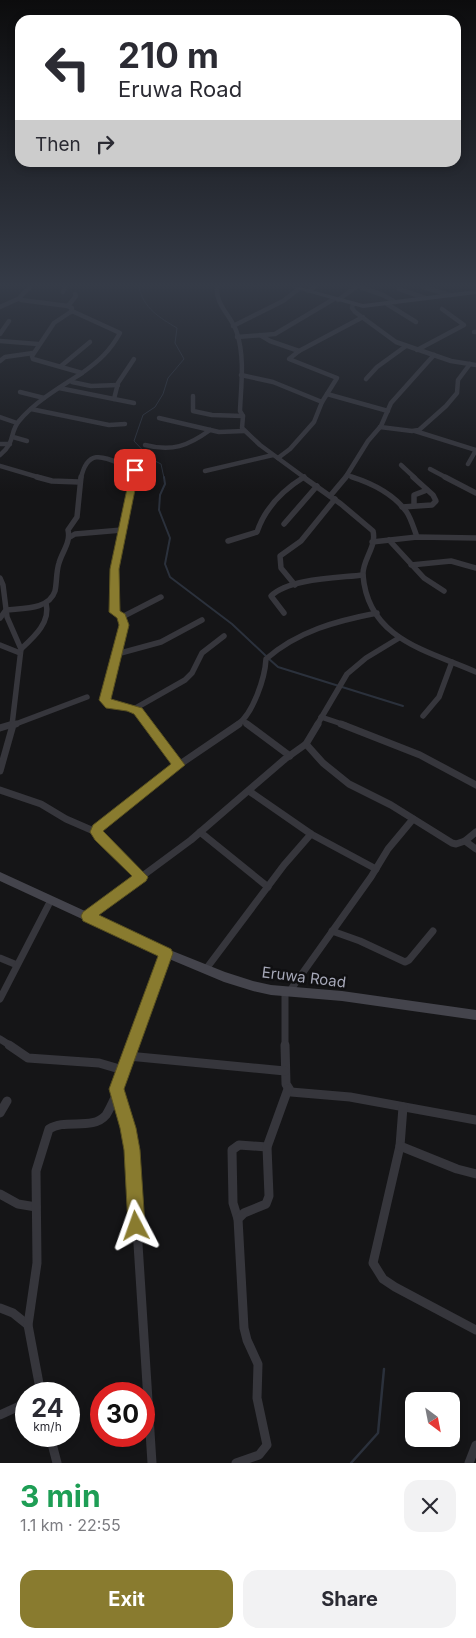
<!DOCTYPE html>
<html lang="en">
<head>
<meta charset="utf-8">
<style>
  body { margin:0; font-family:Inter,sans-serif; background:#f2f2f3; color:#2b2b33; height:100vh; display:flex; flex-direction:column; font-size:19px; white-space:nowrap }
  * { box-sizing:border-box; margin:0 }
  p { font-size:16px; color:#7c7c81 }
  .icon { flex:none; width:28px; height:28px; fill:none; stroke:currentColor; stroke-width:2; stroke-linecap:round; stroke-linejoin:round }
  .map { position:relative; height:1463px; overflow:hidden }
  .drawer { display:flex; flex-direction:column; background:#fff; flex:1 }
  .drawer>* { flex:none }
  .hud { position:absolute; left:15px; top:15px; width:446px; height:152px; border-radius:15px; box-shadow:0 2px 8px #0003; background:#fff; color:#2b2b33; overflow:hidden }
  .needle { width:32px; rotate:148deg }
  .tools { position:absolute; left:405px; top:1392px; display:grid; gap:10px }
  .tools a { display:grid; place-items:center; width:55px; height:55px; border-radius:10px; background:#fff; box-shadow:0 2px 8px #0003; font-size:25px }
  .speed { position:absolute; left:15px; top:1382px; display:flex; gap:10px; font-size:25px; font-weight:700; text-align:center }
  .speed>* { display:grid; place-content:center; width:65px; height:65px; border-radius:50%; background:#fff; box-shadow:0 2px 8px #0003; line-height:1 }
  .speed small { font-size:12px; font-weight:400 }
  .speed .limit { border:8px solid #d22; background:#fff; color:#111 }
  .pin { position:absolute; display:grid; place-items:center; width:42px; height:42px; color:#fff; margin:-21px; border-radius:10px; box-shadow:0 2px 8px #0006 }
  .me { position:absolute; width:55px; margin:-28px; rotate:356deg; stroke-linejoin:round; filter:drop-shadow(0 0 4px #0008) }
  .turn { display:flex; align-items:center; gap:18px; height:105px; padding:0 20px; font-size:22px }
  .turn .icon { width:65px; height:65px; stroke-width:2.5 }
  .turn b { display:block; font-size:35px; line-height:42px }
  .then { display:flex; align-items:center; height:48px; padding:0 20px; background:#0003; gap:10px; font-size:19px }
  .round { display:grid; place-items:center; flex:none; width:52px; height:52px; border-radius:15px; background:#f2f2f3 }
  .headline { display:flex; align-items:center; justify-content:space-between; height:85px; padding:0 20px }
  h1 { font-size:30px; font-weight:700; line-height:38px; color:#1e9e55 }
  .primary-button { display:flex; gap:10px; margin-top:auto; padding:10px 20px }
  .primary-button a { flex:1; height:58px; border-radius:15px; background:#897b2f; color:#fff; font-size:20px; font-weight:700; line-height:58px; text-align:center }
  .primary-button a+a { background:#f2f2f3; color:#2b2b33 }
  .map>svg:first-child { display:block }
</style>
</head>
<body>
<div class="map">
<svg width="476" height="1463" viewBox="0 0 476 1463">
  <rect width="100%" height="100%" fill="#151517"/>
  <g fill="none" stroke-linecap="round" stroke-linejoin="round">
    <path stroke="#2b313c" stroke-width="1" d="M139 287C143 308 160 318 177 328L175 343 184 359 168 378 163 394 155 407 143 415 134 441 151 459 161 464 164 478"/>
    <g stroke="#2b313c" stroke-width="2">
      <polyline points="164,477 165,484 160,495 159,510 170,538 165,564 170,577 232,624 266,656"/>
      <polyline points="269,659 278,667 403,706"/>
    </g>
    <polyline stroke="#2b313c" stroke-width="2.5" points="351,1463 378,1433 384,1369"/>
    <g stroke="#36363c" stroke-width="4.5">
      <polyline points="30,287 20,297 21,300 68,306 72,308 71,312"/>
      <path d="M217 287C215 305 232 316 237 333 245 358 241 385 240 411L243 416 242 428 260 445 305 478"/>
      <polyline points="360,287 383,295 395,302"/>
      <polyline points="423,287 450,295"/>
      <polyline points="399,289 425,298"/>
      <polyline points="308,291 314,287"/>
      <polyline points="63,292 65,287"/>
      <polyline points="338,300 356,287"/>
      <polyline points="353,304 352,308 355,312 396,342 451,361 476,365"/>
      <polyline points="387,304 416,322"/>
      <polyline points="68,306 76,296 75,294"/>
      <polyline points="0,307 20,298"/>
      <path d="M72 311 120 333C110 351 99 361 82 373L33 359 32 356 54 323Z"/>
      <polyline points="233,326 283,301 300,288"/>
      <polyline points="474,332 476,332"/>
      <polyline points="0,334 9,321"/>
      <polyline points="260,335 270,341 299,351 363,317"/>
      <polyline points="237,337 275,334 334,299"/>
      <polyline points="0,341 38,344"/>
      <polyline points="417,350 464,325 442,309"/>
      <polyline points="0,361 5,357 33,353"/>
      <polyline points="61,366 90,342"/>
      <polyline points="241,375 273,382 322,402"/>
      <polyline points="366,379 377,367 406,346"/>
      <polyline points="72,382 91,386 118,385"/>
      <polyline points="59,388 134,403"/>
      <polyline points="20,392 44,398"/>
      <polyline points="327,394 388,411"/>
      <polyline points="193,396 193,411 212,415 243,416"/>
      <polyline points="114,399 118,383 134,359"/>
      <polyline points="31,409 109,425 125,424"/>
      <polyline points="0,417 17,423"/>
      <polyline points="159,418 219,432 244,431"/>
      <polyline points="380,427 412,431 419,430 446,406 457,393 458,380 470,364"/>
      <polyline points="415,431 476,450"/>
      <polyline points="13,437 27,441"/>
      <polyline points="0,444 10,444"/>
      <path d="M145 445C172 452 188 446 210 430"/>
      <path d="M0 455C16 442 9 433 19 421 36 401 60 387 82 373"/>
      <polyline points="278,458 290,449 314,422 322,402 337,378 289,359 299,351"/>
      <polyline points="468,464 476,450"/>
      <polyline points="401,465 415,478"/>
      <polyline points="0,466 41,478"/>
      <polyline points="430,469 447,478"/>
      <polyline points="205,471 273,455"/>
      <polyline points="347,475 355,478"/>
      <path d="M81 478C89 442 111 462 134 469L132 478"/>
      <polyline points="345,478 368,441 381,426 391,403 434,355"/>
    </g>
    <g stroke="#36363c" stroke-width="5.5">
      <polyline points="37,477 52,481 79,482"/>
      <polyline points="133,477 115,569 115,612 122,617 124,625 105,700 111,705 138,711 149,725"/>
      <path d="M303 477 341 504 373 531C377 547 362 560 363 575 368 640 429 651 476 672"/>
      <path d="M352 477C371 483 393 494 406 511 411 518 414 529 417 537"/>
      <polyline points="445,477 476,493"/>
      <polyline points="330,496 346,477"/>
      <polyline points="414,505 414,495 427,490"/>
      <polyline points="402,507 432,505 436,501 433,495 413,477"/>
      <polyline points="284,524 317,486"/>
      <polyline points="70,537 75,534 122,530"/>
      <polyline points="389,540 424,578 444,591"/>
      <path d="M228 541 257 532C265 508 283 490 304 477"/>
      <polyline points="372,542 417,537 476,538"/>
      <polyline points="411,565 451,561 476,568"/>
      <polyline points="0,578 3,585 7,617 21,649 12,725"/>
      <polyline points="295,585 281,568 280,556 301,541 335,499"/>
      <path d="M284 613 271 596C289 578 339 578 363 575"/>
      <polyline points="122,617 161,597"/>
      <path d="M0 618 6 610C22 608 49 610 55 591 57 582 56 572 59 563 62 552 71 542 68 530L77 517 81 477"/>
      <polyline points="0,645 20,653"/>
      <path d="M21 649C34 637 51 622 46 603"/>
      <polyline points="117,654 161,642 202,620"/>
      <polyline points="134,709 185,680 192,673 202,653 224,636"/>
      <polyline points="423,716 439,697 452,662"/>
      <polyline points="321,717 345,725"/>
      <polyline points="243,721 249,725"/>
      <polyline points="13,725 87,697"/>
      <path d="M237 725C253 714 265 678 266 659 298 631 336 621 377 613"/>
      <polyline points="317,725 347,674 366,658 399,638"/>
    </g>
    <g stroke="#36363c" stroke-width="7">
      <polyline points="148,724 179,765"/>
      <polyline points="247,724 290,756"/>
      <polyline points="341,724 420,755 476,785"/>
      <polyline points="0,728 13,724"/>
      <polyline points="306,744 323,763 349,784 391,805 452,843 456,844 465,841"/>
      <polyline points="0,771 13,725 16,724"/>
      <polyline points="0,790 41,804 66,819 96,832"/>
      <polyline points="249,791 311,834 376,869"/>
      <polyline points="200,832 268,887"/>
      <polyline points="476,832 465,841 476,849"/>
      <polyline points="141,877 99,837 96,832 97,828 167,773 239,724"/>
      <polyline points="87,917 191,840 285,759 306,744 318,724"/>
      <polyline points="332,931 360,941 405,962 409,960 433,931"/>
      <polyline points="0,958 17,965"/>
      <polyline points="206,969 284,865 311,834"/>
      <polyline points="285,992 285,1046"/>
      <polyline points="289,992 371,877 388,849 413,819"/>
      <polyline points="0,999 51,900"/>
      <polyline points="0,1039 11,1046"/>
      <polyline points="132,1046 166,953"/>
    </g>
    <g stroke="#36363c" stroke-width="9">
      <polyline points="9,1045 28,1058 99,1063 123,1070"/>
      <polyline points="133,1045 117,1089 132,1150 152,1463"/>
      <polyline points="285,1045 286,1084 291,1092 350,1097 476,1120"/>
      <polyline points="128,1056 285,1071"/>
      <polyline points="403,1107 400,1146 373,1263 383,1279 395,1287 476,1330"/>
      <polyline points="0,1113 7,1101"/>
      <polyline points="400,1146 457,1169 476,1174"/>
      <polyline points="0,1194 18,1204 36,1207"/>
      <polyline points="238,1219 233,1203 232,1150 239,1145 267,1147"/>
      <polyline points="0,1308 13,1313 28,1325"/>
      <path d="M41 1394 28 1325 37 1263 36 1171 49 1129C65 1118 93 1131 106 1115 110 1109 113 1101 117 1094"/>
      <polyline points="0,1415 26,1403"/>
      <polyline points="50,1436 57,1463"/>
      <polyline points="236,1463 259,1455 267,1445 257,1398 258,1364 247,1340 244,1328 238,1219 244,1213 266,1204 269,1196 267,1147 288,1089"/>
      <polyline points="469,1463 476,1445"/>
    </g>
    <g fill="#44444c" fill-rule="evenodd">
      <polygon points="293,287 300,287 363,304 476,290 476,294 363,308 293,288"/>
      <polygon points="0,872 170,950 225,972 253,981 271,985 342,991 476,1010 476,1020 342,1001 271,995 253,991 224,982 162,956 0,881"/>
    </g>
  </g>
  <linearGradient id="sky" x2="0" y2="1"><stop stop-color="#0c0c0d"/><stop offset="0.58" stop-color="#353b47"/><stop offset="1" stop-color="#353b47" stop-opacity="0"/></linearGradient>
  <rect width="476" height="492" fill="url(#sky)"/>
  <polygon fill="#897b2f" stroke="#59501f" points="135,467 139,470 119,569 120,611 125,614 129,625 111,699 142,708 185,765 103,831 148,877 146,881 99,915 171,949 173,953 124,1089 136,1128 140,1150 145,1226 142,1232 136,1234 131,1232 128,1226 124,1150 120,1128 109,1089 158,956 83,921 81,916 83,912 132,876 95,840 90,832 93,825 171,764 134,714 127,711 106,708 99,700 119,625 117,618 109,612 110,569 131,470"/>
  <g text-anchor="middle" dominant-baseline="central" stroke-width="5" stroke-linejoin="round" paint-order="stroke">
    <g font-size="15" fill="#a6a8b8" stroke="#101012">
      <text transform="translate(304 977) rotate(7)">Eruwa Road</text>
    </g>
  </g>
</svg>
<div class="tools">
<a><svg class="needle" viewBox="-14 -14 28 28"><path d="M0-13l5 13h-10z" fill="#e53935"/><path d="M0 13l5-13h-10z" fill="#7c7c81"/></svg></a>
</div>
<div class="speed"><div>24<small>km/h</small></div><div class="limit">30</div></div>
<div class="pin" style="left:135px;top:470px;background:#d93025"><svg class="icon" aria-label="arrive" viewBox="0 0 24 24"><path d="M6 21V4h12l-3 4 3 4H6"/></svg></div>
<svg class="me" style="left:136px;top:1226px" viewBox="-20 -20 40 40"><path d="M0-17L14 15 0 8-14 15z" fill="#897b2f" stroke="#fff" stroke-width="4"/></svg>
<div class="hud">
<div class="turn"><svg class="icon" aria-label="left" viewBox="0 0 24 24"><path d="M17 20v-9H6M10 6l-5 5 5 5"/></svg><div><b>210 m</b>Eruwa Road</div></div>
<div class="then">Then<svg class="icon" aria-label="right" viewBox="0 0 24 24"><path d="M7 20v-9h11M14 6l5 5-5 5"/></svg></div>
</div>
</div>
<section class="drawer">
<div class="headline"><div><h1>3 min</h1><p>1.1 km · 22:55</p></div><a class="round"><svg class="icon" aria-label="close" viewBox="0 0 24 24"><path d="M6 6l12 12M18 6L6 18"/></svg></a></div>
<div class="primary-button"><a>Exit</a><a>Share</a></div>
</section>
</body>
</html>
